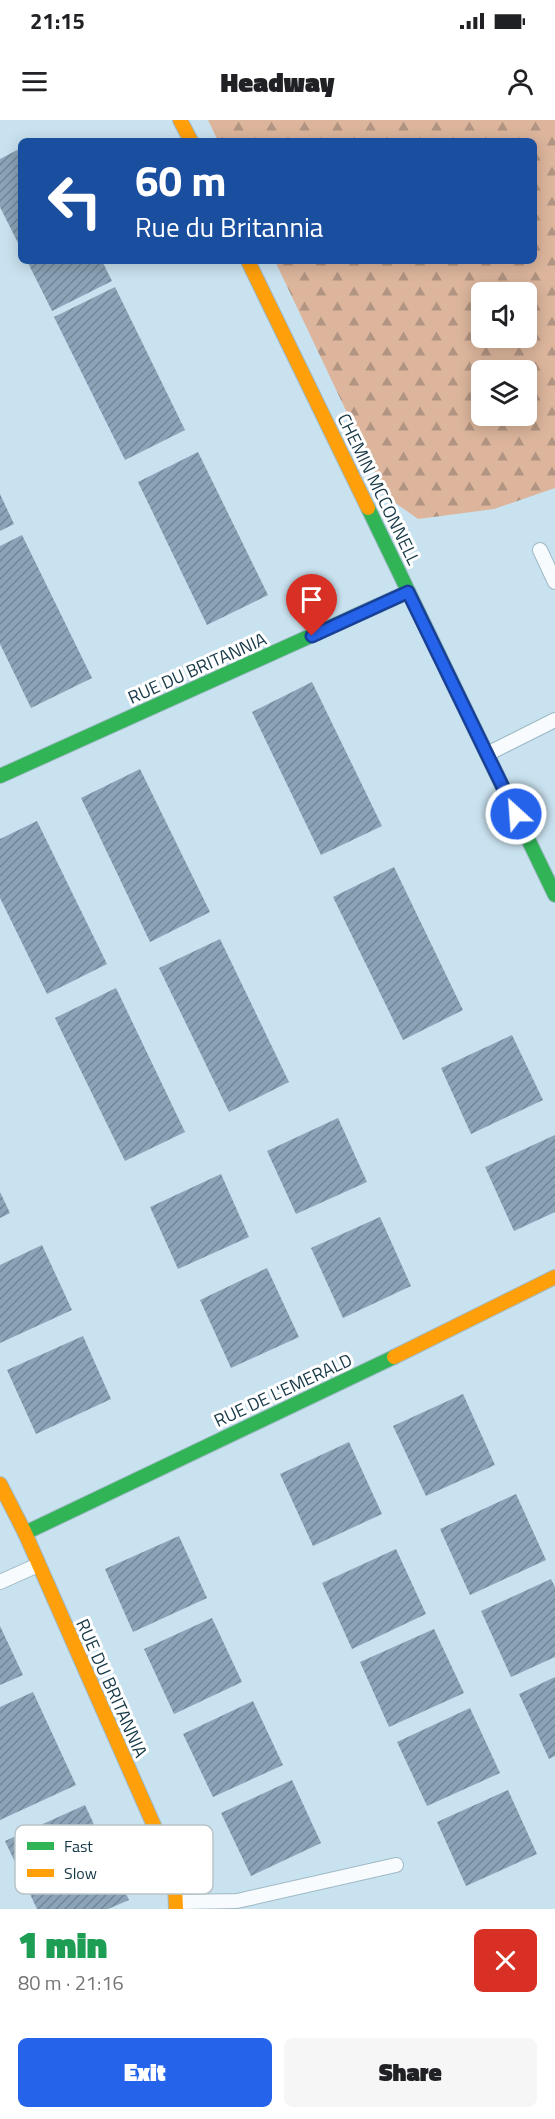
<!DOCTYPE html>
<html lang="en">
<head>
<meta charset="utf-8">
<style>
  body { margin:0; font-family:"Titillium Web",sans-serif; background:#f6f6f6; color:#202124; height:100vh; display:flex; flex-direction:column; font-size:22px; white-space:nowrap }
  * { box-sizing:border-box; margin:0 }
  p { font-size:20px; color:#757577 }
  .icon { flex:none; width:33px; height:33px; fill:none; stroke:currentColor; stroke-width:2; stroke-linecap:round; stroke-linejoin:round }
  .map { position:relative; height:1789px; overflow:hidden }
  .details { display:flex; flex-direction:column; background:#fff; flex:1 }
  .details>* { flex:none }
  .guide { position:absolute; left:18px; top:18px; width:519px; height:126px; border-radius:9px; box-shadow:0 3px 15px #0003; background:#1a4fa0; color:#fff; overflow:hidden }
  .buttons { position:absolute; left:471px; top:162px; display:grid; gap:12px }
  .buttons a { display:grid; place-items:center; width:66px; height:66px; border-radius:9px; background:#fff; box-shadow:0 3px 15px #0003; font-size:30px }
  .pin { position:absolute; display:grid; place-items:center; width:51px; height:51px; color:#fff; margin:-62px -26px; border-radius:50% 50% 50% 0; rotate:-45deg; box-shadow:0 0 6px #0007 }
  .pin .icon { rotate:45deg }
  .me { position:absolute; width:66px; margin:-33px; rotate:334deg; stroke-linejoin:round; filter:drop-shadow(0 0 4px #0008) }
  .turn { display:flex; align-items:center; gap:21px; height:126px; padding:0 18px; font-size:27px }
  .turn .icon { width:78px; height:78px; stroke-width:2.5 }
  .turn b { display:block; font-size:42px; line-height:51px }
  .round { display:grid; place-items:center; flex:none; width:63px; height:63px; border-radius:9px; background:#f6f6f6 }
  .summary { display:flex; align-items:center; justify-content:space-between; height:102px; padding:0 18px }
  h1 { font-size:36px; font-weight:800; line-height:45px; color:#1e9e55 }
  .cta { display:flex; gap:12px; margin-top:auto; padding:12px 18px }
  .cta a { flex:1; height:69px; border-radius:9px; background:#2563eb; color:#fff; font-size:24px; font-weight:800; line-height:69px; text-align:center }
  .cta a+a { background:#f6f6f6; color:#202124 }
  .status { display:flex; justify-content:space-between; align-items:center; height:42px; padding:0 30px; background:#fff; direction:ltr }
  .status svg { height:16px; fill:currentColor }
  header { display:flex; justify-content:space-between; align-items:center; height:78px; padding:0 18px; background:#fff; font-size:27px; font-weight:800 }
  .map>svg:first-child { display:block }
</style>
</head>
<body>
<div class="status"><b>21:15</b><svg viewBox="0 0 49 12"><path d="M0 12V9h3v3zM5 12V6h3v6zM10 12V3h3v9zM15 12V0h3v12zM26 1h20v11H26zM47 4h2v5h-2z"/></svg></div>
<header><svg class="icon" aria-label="menu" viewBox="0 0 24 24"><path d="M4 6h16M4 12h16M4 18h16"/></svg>Headway<svg class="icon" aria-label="person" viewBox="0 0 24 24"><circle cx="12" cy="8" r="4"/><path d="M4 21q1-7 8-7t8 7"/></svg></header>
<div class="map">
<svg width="555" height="1789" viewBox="0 0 555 1789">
  <defs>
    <pattern id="forest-firs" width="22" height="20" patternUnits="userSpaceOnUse" patternTransform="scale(1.5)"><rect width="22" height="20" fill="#dcb59c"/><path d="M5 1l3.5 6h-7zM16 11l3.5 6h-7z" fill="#b19481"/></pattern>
    <pattern id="building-hatch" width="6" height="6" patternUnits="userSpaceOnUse" patternTransform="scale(1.5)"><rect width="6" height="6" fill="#8ba4b8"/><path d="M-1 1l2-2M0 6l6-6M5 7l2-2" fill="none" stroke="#718797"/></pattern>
  </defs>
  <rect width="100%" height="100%" fill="#c9e2ef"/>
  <path fill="url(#forest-firs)" fill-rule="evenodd" d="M208 0H555V368L494 389 418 399 387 377 275 141H534V21H218ZM482 172H526V218H482ZM482 250H526V296H482Z"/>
  <g fill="url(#building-hatch)">
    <polygon points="21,28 21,129 0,87 0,39"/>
    <polygon points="27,141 102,141 112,161 52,191"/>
    <polygon points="115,167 185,310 125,340 54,197"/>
    <polygon points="198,332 268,475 207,505 138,362"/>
    <polygon points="0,374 14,404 0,411"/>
    <polygon points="22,415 92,558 31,588 0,524 0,426"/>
    <polygon points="312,562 382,706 321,735 252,592"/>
    <polygon points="140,649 210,792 150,822 81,678"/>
    <polygon points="37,701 107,844 47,874 0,778 0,719"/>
    <polygon points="394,747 463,890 403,920 333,777"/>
    <polygon points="220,819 289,962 229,992 159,848"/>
    <polygon points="116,868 185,1012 125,1041 55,898"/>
    <polygon points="512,915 543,980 471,1014 441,948"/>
    <polygon points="338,998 367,1062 296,1094 267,1031"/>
    <polygon points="555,1015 555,1092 514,1111 485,1047"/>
    <polygon points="221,1054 249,1117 178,1149 150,1087"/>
    <polygon points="0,1072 10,1093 0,1098"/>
    <polygon points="380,1097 411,1166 343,1198 311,1128"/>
    <polygon points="42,1125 72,1190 0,1223 0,1145"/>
    <polygon points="267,1148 299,1217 231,1248 200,1180"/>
    <polygon points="83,1216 111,1279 36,1314 7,1250"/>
    <polygon points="463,1274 495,1345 426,1376 393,1306"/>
    <polygon points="349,1322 382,1394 313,1426 280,1354"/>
    <polygon points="516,1374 546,1440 470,1475 440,1409"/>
    <polygon points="179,1416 207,1478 133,1512 105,1449"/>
    <polygon points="396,1429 426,1494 352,1529 322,1463"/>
    <polygon points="551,1459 555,1467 555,1537 511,1557 481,1491"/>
    <polygon points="212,1498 242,1562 174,1594 144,1529"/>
    <polygon points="0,1506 23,1555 0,1565"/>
    <polygon points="434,1509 464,1573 389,1607 360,1542"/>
    <polygon points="555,1557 555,1636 549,1639 519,1574"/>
    <polygon points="33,1572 76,1665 0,1700 0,1587"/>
    <polygon points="253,1581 283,1645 213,1677 183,1614"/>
    <polygon points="470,1588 500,1653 427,1686 397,1622"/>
    <polygon points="292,1660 321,1723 251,1756 221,1693"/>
    <polygon points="508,1670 537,1734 466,1766 437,1702"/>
    <polygon points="85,1685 129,1780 108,1789 37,1789 5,1721"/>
  </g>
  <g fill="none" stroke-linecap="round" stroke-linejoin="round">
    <g stroke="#9fb9c6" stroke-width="16">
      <g id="lane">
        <polyline points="540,430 555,462"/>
        <polyline points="487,634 555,600"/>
        <polyline points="0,1462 38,1445"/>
        <polyline points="179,1782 237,1781 396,1745"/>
      </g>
    </g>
    <g stroke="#9fb9c6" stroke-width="16">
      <g id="fast">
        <polyline points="368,388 555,775"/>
        <polyline points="0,656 408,472"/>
        <polyline points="25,1413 394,1237"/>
      </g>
    </g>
    <g stroke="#9fb9c6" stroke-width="16">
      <g id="slow">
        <polyline points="180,0 191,21"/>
        <polyline points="248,141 368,388"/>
        <polyline points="394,1237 555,1157"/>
        <polyline points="0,1364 25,1413 159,1717 175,1763 176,1789"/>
      </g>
    </g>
    <use href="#lane" stroke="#f7fbfd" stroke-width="14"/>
    <use href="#fast" stroke="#30b455" stroke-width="14"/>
    <use href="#slow" stroke="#ff9f0a" stroke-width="14"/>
  </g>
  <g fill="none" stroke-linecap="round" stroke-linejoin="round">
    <g stroke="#184099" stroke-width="15">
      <polyline id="route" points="312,516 408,472 516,694"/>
    </g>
    <use href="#route" stroke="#2563eb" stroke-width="10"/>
  </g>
  <g text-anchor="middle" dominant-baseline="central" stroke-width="6" stroke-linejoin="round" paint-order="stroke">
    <g font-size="18" fill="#163847" stroke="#fff">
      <text transform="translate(379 369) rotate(64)">CHEMIN MCCONNELL</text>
      <text transform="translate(197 548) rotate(-24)">RUE DU BRITANNIA</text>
      <text transform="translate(283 1270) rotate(-25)">RUE DE L'EMERALD</text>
      <text transform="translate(112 1568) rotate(66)">RUE DU BRITANNIA</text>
    </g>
  </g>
  <rect x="15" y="1705" width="198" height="69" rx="9" fill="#fff" stroke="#b9c3c8" stroke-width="1.5"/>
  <rect x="27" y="1722" width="27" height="8" fill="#30b455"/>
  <rect x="27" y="1749" width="27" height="8" fill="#ff9f0a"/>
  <g font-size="16" fill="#163847">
    <text x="64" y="1732">Fast</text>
    <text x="64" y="1759">Slow</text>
  </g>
</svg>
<div class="buttons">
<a><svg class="icon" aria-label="sound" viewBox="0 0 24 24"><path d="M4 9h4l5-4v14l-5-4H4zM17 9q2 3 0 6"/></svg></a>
<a><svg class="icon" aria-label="layers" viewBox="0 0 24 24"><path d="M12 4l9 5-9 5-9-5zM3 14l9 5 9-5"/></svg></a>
</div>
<div class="pin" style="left:312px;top:516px;background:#d93025"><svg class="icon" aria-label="arrive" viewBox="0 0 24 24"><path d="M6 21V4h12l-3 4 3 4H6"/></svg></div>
<svg class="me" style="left:516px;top:694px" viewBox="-20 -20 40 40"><circle r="17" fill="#2563eb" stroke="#fff" stroke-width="3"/><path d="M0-11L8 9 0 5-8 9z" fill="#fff"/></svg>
<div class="guide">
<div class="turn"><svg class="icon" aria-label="left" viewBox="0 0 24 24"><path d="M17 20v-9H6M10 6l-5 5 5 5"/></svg><div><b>60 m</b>Rue du Britannia</div></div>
</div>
</div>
<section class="details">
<div class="summary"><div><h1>1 min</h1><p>80 m · 21:16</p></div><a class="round" style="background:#d93025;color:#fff"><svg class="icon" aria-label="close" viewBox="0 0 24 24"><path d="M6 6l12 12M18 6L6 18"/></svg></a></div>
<div class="cta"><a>Exit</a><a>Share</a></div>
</section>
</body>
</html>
